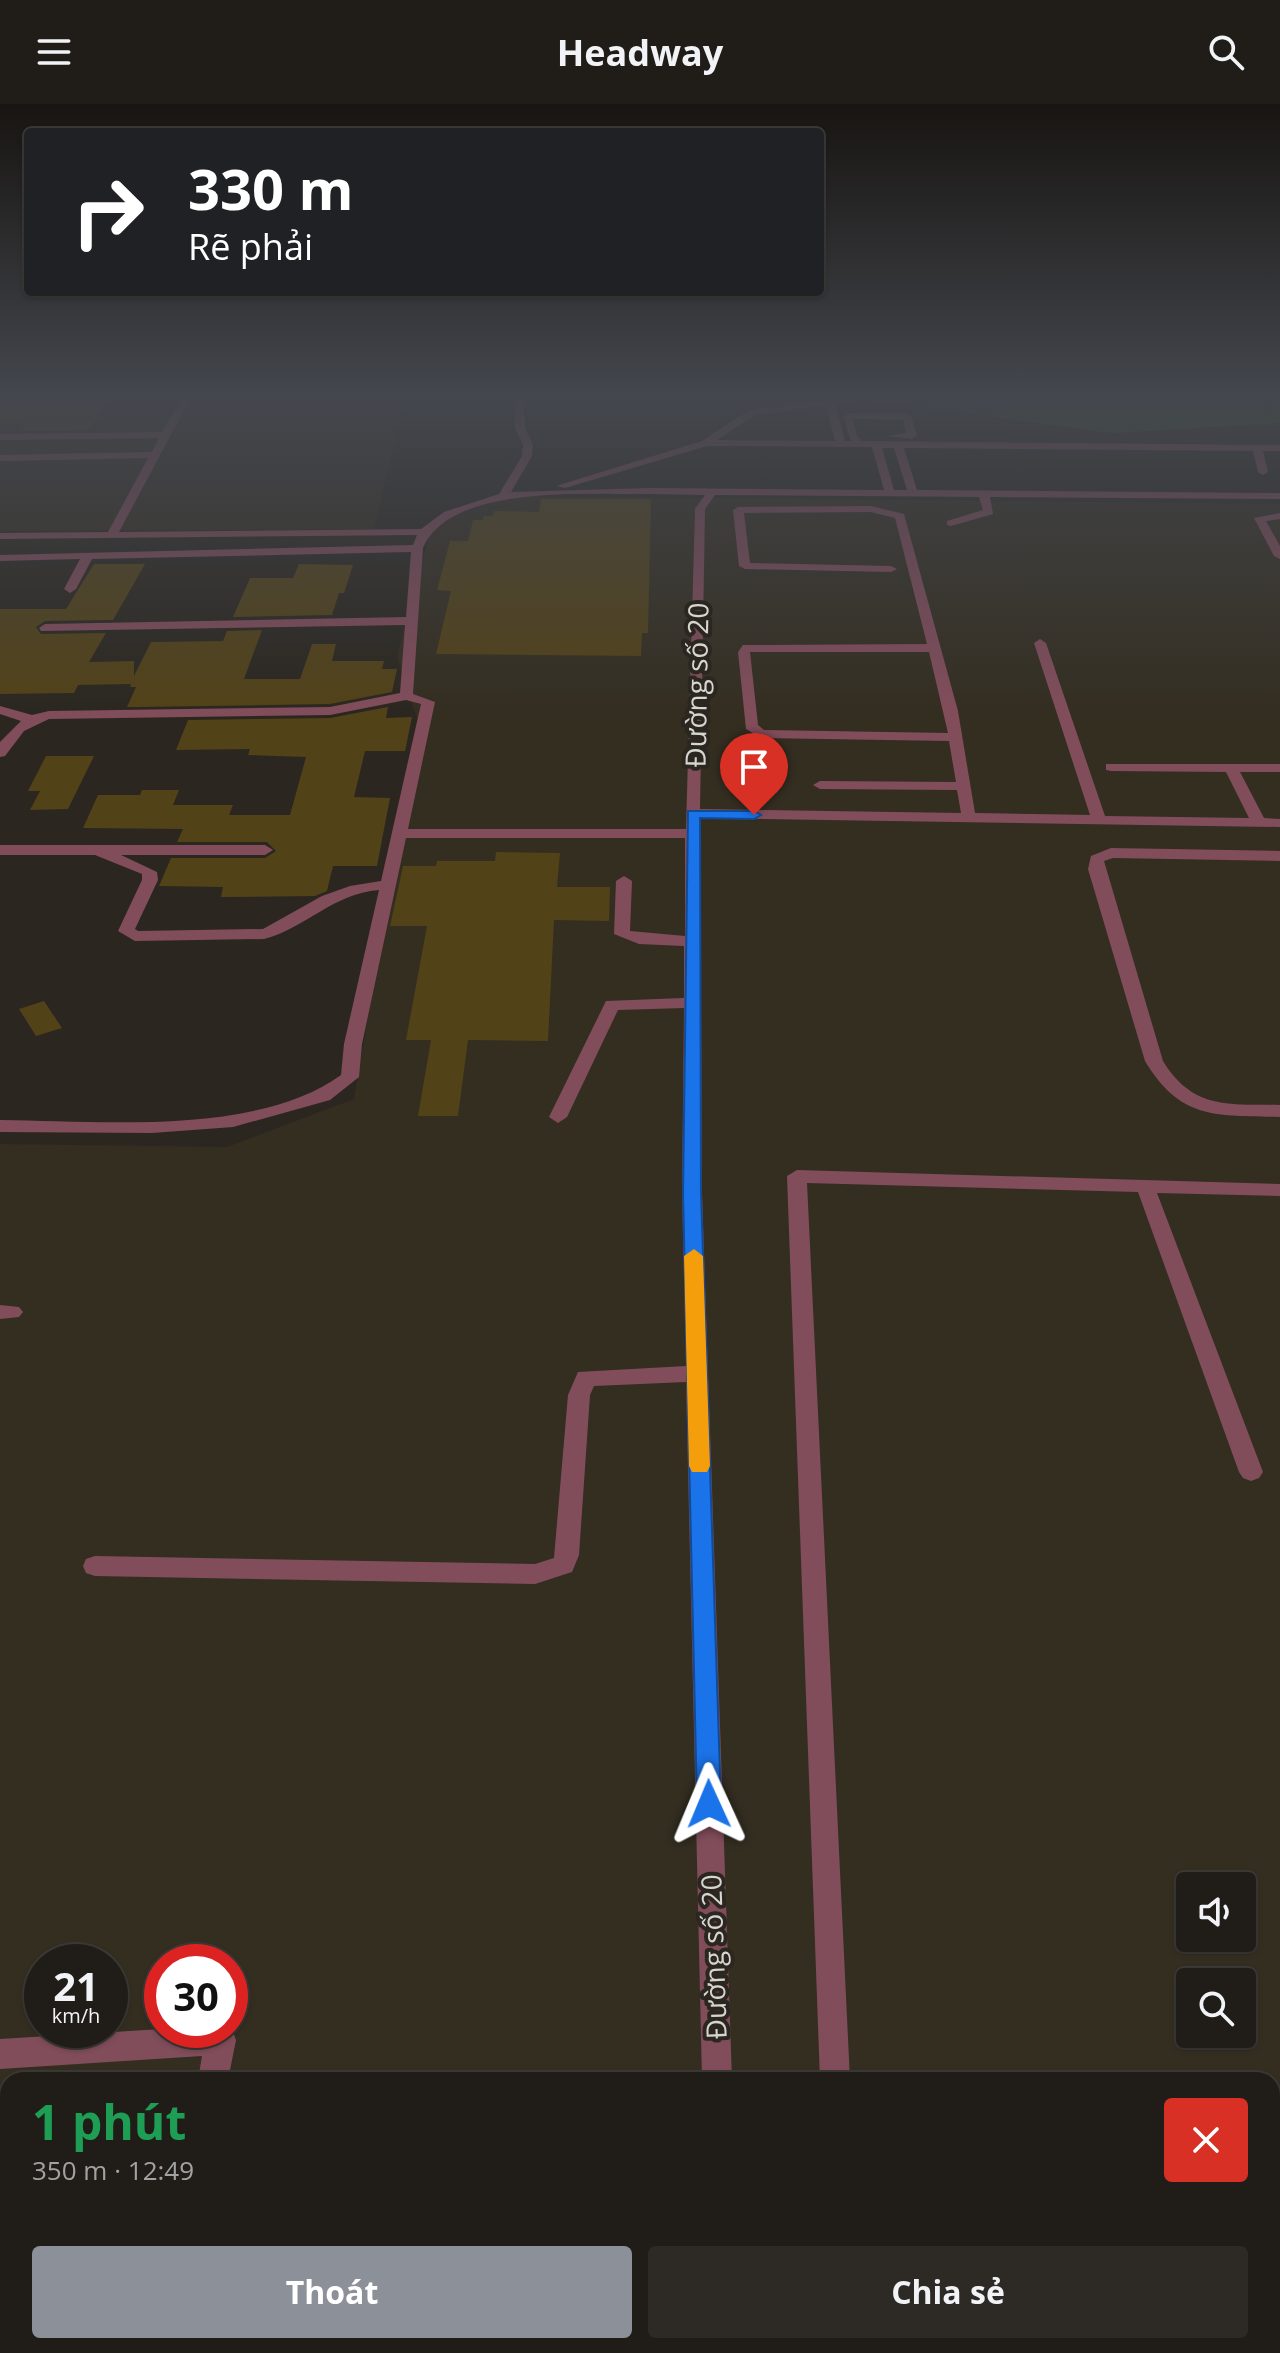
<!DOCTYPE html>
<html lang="vi">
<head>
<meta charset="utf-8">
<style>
  body { margin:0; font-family:"Open Sans",sans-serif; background:#2d2a25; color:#f1f3f6; height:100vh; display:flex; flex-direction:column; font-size:30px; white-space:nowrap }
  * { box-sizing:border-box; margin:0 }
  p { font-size:26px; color:#a2a2a2 }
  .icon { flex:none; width:44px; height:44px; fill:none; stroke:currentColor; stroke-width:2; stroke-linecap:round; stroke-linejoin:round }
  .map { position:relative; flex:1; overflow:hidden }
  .drawer { position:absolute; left:0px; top:1968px; width:1280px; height:282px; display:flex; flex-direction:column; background:#201d18; border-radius:24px 24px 0 0; box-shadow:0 2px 6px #0004,0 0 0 2px #3d3b37 }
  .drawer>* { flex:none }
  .guide { position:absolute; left:24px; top:24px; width:800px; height:168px; border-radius:8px; box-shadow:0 2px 6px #0004,0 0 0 2px #3d3b37; background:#202124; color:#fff; overflow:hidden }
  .controls { position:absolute; left:1176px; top:1768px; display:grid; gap:16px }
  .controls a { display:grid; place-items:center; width:80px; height:80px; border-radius:8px; background:#201d18; box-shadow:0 2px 6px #0004,0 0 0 2px #3d3b37; font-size:40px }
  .speed { position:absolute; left:24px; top:1840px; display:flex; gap:16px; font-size:40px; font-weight:700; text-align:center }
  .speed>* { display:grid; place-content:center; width:104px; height:104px; border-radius:50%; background:#201d18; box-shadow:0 2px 6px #0004,0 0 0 2px #3d3b37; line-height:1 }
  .speed small { font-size:20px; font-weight:400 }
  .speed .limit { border:12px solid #d22; background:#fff; color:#111 }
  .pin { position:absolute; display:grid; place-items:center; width:68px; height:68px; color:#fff; margin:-82px -34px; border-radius:50% 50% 50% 0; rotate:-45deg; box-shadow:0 0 8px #0007 }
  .pin .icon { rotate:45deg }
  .me { position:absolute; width:88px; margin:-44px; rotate:359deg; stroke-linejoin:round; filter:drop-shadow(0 0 6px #0008) }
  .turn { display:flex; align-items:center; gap:28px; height:168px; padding:0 32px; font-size:36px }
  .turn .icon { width:104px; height:104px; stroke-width:2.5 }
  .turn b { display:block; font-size:56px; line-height:68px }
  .round { display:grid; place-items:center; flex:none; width:84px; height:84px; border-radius:8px; background:#2d2a25 }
  .overview { display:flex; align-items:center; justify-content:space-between; height:136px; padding:0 32px }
  h1 { font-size:48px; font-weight:700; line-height:60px; color:#1e9e55 }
  .cta { display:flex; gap:16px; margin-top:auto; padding:16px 32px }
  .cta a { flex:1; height:92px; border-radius:8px; background:#8c9099; color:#fff; font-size:32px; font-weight:700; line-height:92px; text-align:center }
  .cta a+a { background:#2d2a25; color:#f1f3f6 }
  header { display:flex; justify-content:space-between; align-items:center; height:104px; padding:0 32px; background:#201d18; font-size:36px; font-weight:700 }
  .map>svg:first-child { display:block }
</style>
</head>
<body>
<header><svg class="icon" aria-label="menu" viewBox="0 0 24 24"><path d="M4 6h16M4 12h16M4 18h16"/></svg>Headway<svg class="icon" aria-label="search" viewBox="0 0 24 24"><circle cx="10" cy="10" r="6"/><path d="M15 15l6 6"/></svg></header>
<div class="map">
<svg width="1280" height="2249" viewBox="0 0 1280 2249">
  <rect width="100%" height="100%" fill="#2b2720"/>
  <g fill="#342e21" fill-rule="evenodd">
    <polygon points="0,295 406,295 374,425 0,427"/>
    <path d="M512 392 1280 400V2249H0V1040L227 1043 354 995 418 618 397 552 430 430 446 413ZM1190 1782H1242V1834H1190ZM42 1858H110V1926H42ZM162 1858H230V1926H162ZM1190 1878H1242V1930H1190ZM8 1976H1272V2242H8Z"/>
  </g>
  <polygon fill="#375425" points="862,295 1280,295 1280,319 1111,329"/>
  <g fill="#524218">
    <polygon points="0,295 109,295 89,326 19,327 24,319 0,319"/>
    <polygon points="541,395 651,395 648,529 642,529 641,552 436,550 451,487 437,486 450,437 468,437 473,416 483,416 484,412 493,412 494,407 539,408"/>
    <polygon points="94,460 145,460 113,516 45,517 36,523 41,530 106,529 89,558 134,557 134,572 151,538 223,537 227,527 262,526 244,575 300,575 312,540 336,540 332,557 384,557 382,565 397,565 392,588 330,600 140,603 127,603 136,583 130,583 131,580 78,581 74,589 0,590 0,505 66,505"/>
    <polygon points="299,460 353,461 344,489 339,489 332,511 233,513 250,474 293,474"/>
    <polygon points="388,603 386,614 412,613 405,647 365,647 354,693 390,694 377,762 333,762 327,787 315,792 221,793 223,783 159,782 171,754 265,754 276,747 267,738 177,738 183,725 83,724 98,691 140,691 142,686 179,686 173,701 233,701 229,711 290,711 306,653 248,651 250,645 176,646 188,616 330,614"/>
    <polygon points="46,652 94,652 68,705 30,706 40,687 28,687"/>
    <polygon points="496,748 560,749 557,783 610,783 609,817 554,816 548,937 468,936 458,1012 418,1012 431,936 406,936 427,822 390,822 403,762 436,762 437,757 495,757"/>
    <polygon points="44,897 62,924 36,932 19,905"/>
  </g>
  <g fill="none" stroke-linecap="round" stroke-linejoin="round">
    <g fill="#824d5b" fill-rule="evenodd">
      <path d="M181 295H190L119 428 421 425 444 408 499 390 522 352 523 341 515 324 514 295H523L525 324 533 341 532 352 511 388 650 384 884 386 872 343 707 342 565 384 556 382 702 337 749 306 835 295H859L835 300 845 337H851L843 312 848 309 907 310 912 313 917 332 912 335 887 332 906 329 903 316 853 315 857 332 862 337 1280 341V347H1263L1268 368 1263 371 1258 368 1253 347 904 344 917 386 1280 389V395L990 393 993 410 951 422 947 421V417L983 406 979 393 715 391 705 405 700 705 961 709 957 686 820 685 813 681 820 677 956 678 949 637 761 634 746 625 738 548 743 541 927 540 895 414 871 408 744 409 750 459 891 462 897 465 891 468 745 465 739 462 733 406 738 403 871 402 904 410 958 607 975 709 1090 711 1034 539 1040 535 1046 539 1105 712 1249 714 1226 668 1111 667 1106 666V660H1280V668H1240L1264 714 1280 715V723L700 714 702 1089 732 1976H702L686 1278 594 1282 590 1291 579 1451 572 1468 535 1480 95 1472 86 1469 83 1462 86 1455 95 1452 535 1460 554 1454 568 1291 578 1268 686 1262 682 1089 684 904 618 906 567 1013 558 1019 549 1013 606 897 684 894V842L639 840 614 830 616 777 624 772 632 777 630 827 685 832V734H406L362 940 359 973 330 996 233 1023 152 1029 0 1028V1016C101 1017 257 1032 341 971L344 940 379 786C332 790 306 824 264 835L135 837 118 827 142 776V770L95 751H0V741H265L273 746 265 751H121L157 768 158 776 135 825 138 827 263 825 322 792 350 782 381 777 421 600 406 596 330 611 49 615 24 627 5 652 0 653V638L21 617 0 610V602L32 611 49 607 330 603 400 589 405 521 41 527 39 524 45 520 406 513 411 448 92 455 76 485 70 489 64 485 80 455 0 457V451L413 441 417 431 0 435V429L108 428 148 354 0 357V351L152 348 159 334 0 336V330L162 328ZM826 301 835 337 717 336 755 311ZM882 344H894L907 386H894ZM650 390 705 391 695 405 686 725H408L435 598 413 590 423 444C451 379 590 391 650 390ZM750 548H929L948 629 764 626 758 621Z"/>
      <polygon points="931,295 948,295 965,300 960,303"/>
      <polygon points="1280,409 1280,415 1266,417 1280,442 1280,455 1274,452 1254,414"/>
      <path d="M1111 744 1280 747V757L1113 754 1104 757 1163 957C1193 1006 1229 1000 1280 1001V1013C1217 1011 1181 1017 1145 957L1088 765 1091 752Z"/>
      <polygon points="797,1066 1280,1080 1280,1092 1157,1089 1263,1368 1259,1374 1251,1377 1243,1374 1239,1368 1138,1088 807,1079 850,1976 820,1976 787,1072"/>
      <polygon points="0,1201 19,1203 23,1208 19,1213 0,1215"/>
      <polygon points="162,1925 232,1925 236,1936 228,1976 198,1976 202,1952 0,1965 0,1935"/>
      <rect x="1272" y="1988" width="8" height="32"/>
      <rect x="0" y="2135" width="8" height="34"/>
      <rect x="1272" y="2183" width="8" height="34"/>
      <polygon points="150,2242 184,2242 183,2249 149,2249"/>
      <polygon points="709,2242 743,2242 744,2249 710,2249"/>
    </g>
  </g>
  <linearGradient id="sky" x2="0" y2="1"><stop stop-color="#181512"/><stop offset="0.48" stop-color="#44474e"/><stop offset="1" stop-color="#44474e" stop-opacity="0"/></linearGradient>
  <rect width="1280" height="609" fill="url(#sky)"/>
  <polygon fill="#1a73e8" stroke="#114b97" stroke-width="2" points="688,707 754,707 761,711 754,715 700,714 701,1089 721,1700 718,1708 709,1711 700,1708 697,1700 683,1089"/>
  <polygon fill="#f59e0b" points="694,1145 703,1152 710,1362 707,1368 692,1368 689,1362 684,1152"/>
  <g text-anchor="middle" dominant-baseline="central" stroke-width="8" stroke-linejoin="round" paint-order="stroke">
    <g font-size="28" fill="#d7d5d0" stroke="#2b2720">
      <text transform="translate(696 581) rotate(-89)">Đường số 20</text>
      <text transform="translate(713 1853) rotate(-92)">Đường số 20</text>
    </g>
  </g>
</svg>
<div class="controls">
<a><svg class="icon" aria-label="sound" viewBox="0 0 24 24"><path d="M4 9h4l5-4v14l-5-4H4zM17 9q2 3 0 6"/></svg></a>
<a><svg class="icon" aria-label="search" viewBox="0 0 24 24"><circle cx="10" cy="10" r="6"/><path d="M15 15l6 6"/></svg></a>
</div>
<div class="speed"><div>21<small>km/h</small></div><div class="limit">30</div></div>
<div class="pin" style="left:754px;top:711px;background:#d93025"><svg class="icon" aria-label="arrive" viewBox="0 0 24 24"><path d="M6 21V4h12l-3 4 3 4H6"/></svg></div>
<svg class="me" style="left:709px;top:1700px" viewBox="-20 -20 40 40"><path d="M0-17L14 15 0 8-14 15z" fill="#1a73e8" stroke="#fff" stroke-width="4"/></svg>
<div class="guide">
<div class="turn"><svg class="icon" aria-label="right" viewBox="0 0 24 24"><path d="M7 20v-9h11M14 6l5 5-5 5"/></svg><div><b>330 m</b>Rẽ phải</div></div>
</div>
<section class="drawer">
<div class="overview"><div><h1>1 phút</h1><p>350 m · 12:49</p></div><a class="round" style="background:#d93025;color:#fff"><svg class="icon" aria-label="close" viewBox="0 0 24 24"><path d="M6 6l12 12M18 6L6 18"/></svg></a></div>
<div class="cta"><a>Thoát</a><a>Chia sẻ</a></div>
</section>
</div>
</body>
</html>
